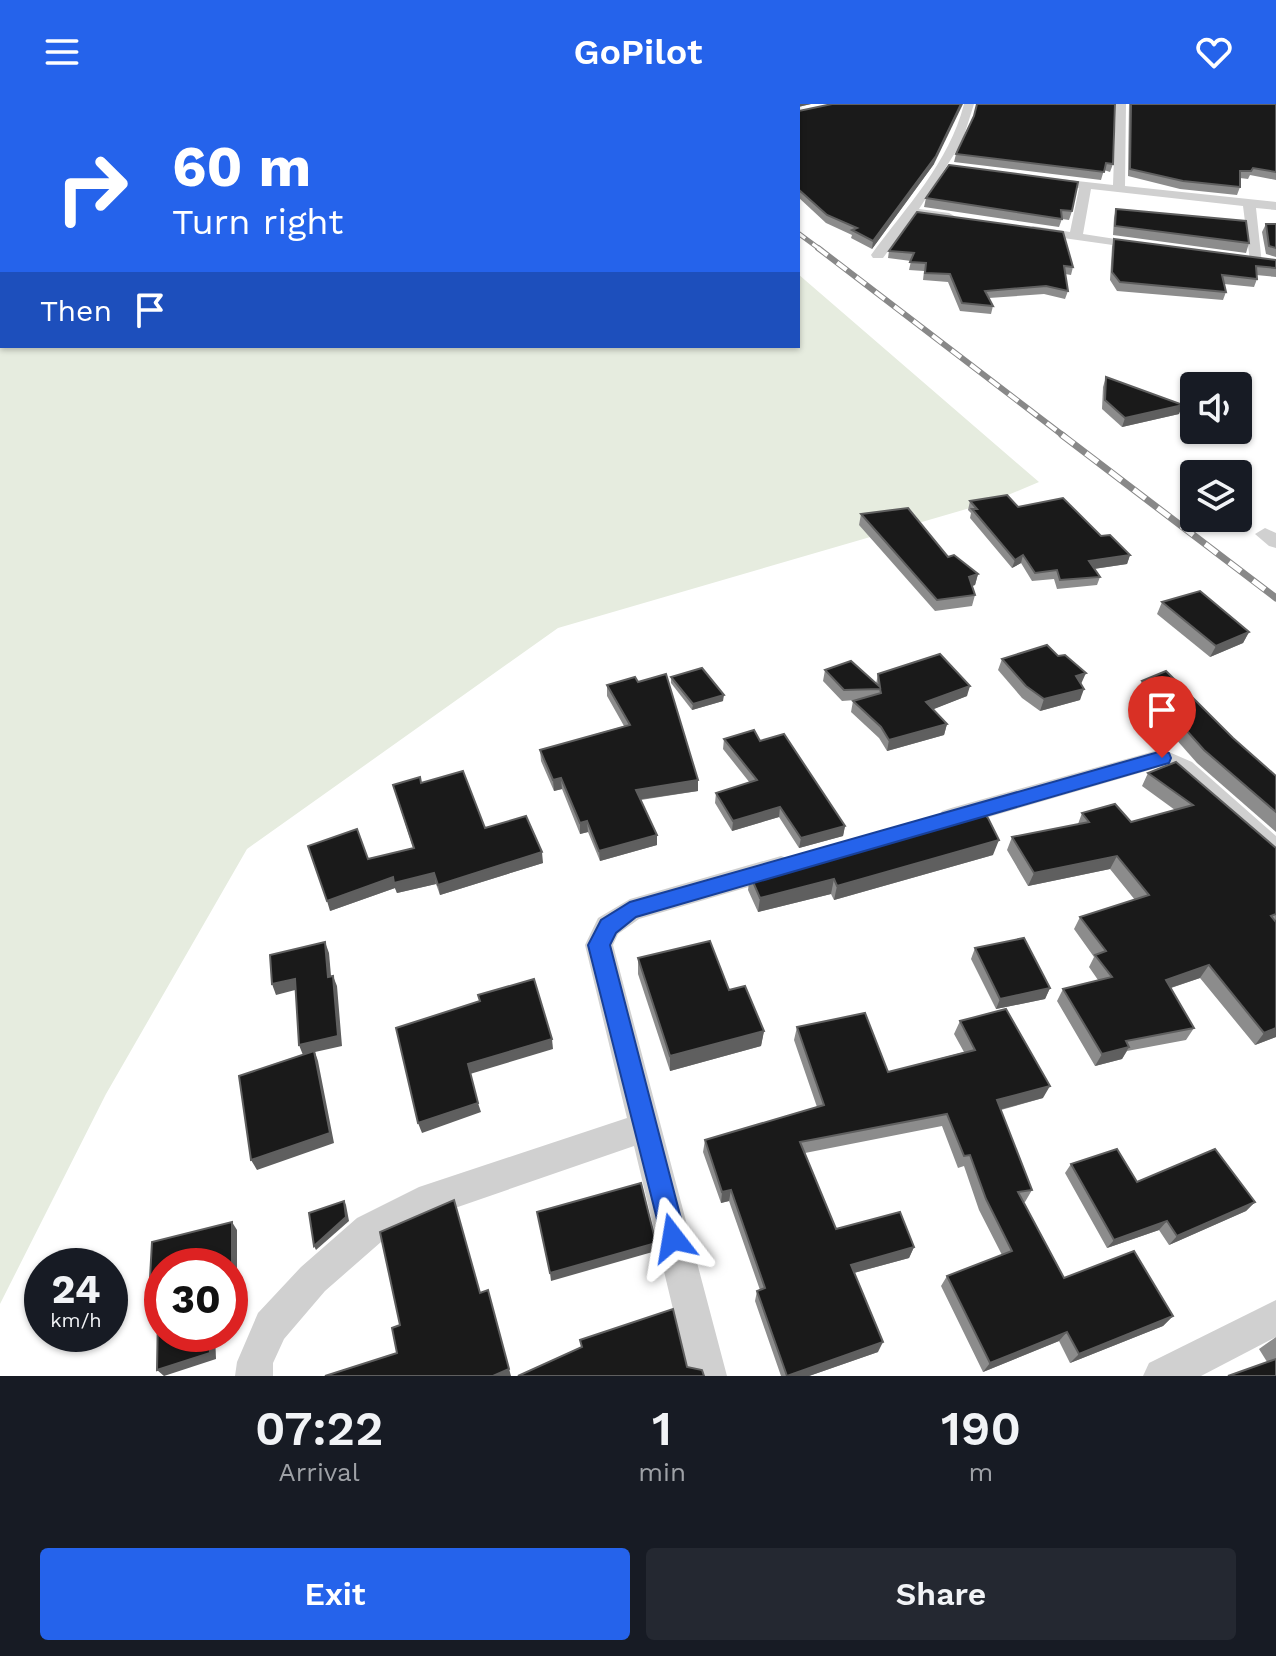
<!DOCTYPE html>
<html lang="en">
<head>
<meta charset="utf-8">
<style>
  body { margin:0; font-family:"Work Sans",sans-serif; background:#242831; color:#f1f3f6; height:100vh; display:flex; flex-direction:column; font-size:30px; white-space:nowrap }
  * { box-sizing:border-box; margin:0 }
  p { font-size:26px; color:#9ea1a6 }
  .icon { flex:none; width:44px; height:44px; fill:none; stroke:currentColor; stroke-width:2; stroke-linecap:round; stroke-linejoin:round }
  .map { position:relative; height:1272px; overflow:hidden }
  .panel { display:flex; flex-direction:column; background:#171b24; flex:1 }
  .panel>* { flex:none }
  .hud { position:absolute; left:0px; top:0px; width:800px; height:244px; box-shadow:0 2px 6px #0004; background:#2563eb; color:#fff; overflow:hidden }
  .buttons { position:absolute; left:1180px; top:268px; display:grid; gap:16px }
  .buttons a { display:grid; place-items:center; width:72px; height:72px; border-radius:8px; background:#171b24; box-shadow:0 2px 6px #0004; font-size:40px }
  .speed { position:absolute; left:24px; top:1144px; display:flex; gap:16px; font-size:40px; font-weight:700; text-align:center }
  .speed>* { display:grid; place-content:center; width:104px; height:104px; border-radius:50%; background:#171b24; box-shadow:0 2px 6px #0004; line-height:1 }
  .speed small { font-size:20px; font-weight:400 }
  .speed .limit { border:12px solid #d22; background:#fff; color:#111 }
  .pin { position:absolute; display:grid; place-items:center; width:68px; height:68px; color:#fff; margin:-82px -34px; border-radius:50% 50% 50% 0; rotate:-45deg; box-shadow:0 0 8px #0007 }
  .pin .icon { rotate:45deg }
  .me { position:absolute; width:88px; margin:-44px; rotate:346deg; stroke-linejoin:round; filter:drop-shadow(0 0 6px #0008) }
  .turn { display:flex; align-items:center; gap:28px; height:168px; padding:0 40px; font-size:36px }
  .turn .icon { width:104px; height:104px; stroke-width:2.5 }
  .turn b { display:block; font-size:56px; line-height:68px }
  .then { display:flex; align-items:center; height:76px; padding:0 40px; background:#0003; gap:16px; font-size:30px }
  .eta { display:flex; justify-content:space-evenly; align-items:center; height:136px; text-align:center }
  .eta b { font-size:48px; font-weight:600; line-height:56px }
  .action { display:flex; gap:16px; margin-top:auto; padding:16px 40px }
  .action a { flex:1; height:92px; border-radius:8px; background:#2563eb; color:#fff; font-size:32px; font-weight:600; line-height:92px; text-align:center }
  .action a+a { background:#242831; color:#f1f3f6 }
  header { display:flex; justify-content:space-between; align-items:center; height:104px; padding:0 40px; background:#2563eb; color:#fff; font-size:36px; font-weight:600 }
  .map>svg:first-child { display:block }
</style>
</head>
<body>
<header><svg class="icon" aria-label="menu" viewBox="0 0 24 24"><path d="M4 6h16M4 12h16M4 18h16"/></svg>GoPilot<svg class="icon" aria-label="heart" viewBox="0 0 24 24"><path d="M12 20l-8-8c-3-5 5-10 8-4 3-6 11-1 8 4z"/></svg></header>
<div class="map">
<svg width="1276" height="1272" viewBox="0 0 1276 1272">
  <rect width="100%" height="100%" fill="#fff"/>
  <polygon fill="#e6ecdf" points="0,0 603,2 2,2 2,242 798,242 798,170 1039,378 994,397 558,524 247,745 106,990 0,1200"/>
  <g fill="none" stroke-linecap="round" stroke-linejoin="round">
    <g fill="#d0d0d0" fill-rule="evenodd">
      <path d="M964 0H974L962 38 919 105 949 109 956 113 949 117 914 112 883 154H873L871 151C906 103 949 59 964 0Z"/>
      <polygon points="1116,0 1126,0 1125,82 1276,98 1276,106 1256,104 1262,160 1250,157 1243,102 1091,85 1083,130 1148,140 1148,146 1028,129 1026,126 1033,122 1070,128 1079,84 1041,79 1041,73 1113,81"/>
      <polygon points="1265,424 1276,429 1276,444 1269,442 1255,430"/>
      <polygon points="1162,645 1192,658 1276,732 1276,757 1267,754 1174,670 1160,663 951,724 942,721 938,714 942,707 951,704"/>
      <polygon points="781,752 790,755 794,763 790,771 639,815 618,830 613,841 727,1272 689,1272 634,1042 426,1114 381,1138 325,1187 284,1235 273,1259 273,1272 235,1272 237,1258 258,1209 301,1163 357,1114 419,1083 627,1014 585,841 598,814 630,795"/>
      <polygon points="1276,1196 1276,1233 1201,1272 1143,1272 1149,1259"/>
    </g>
    <g stroke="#888" stroke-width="5">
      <g id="rail-far2">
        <polyline points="629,0 632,2"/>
        <polyline points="798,129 821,146"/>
      </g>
    </g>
    <g stroke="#888" stroke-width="6">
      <polyline id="rail-far1" points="818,144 1065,333"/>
    </g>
    <g stroke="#888" stroke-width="7">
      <polyline id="rail" points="1062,331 1276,494"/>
    </g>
    <use href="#rail-far2" stroke="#fff" stroke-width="3" stroke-dasharray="9" stroke-linecap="butt"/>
    <use href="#rail-far1" stroke="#fff" stroke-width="4" stroke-dasharray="12" stroke-linecap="butt"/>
    <use href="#rail" stroke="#fff" stroke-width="5" stroke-dasharray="15" stroke-linecap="butt"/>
  </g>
  <g fill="#8c8c8c">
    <polygon points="685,0 811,0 798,3 688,2"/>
    <polygon points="1129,0 1276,0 1276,76 1250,71 1248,75 1240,74 1240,83 1237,91 1180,85 1128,72"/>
    <polygon points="798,6 934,60 872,145 851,134 852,131 826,119 798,93"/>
    <polygon points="974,12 1113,60 1110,68 1104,66 1101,76 954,58 956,50"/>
    <polygon points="926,94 1072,107 1069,116 1062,115 1059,123 924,103"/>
    <polygon points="1116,105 1249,139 1246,149 1113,131 1114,114"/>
    <polygon points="917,108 1073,163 1071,171 1065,170 1068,187 1065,195 1044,190 989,194 993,202 991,210 960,207 948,178 923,176 924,167 909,166 911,157 888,154 889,147"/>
    <polygon points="1266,120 1276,120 1276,153 1266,150 1262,128"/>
    <polygon points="1114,135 1276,156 1276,173 1256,171 1257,175 1254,183 1224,180 1226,188 1223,196 1117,187 1110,176 1112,143"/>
    <polygon points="1106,273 1179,310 1122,323 1102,305 1103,283"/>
    <polygon points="970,397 1018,403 1101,432 1130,451 1127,460 1094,465 1100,473 1097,481 1057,485 1054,475 1032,477 1021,459 1012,464 970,414 971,409 968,406"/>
    <polygon points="861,410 948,453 978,470 975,481 972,482 975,491 972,502 935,507 859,421"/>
    <polygon points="1162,498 1249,528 1243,539 1210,553 1157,510"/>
    <polygon points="1002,555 1081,580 1080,596 1040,607 1022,594 998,566"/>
    <polygon points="825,566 876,580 878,570 967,592 933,605 947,620 944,631 887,647 879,634 851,608 853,597 855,596 842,597 823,577"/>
    <polygon points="671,573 723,597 692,606 671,579"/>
    <polygon points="1142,577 1233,634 1276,672 1276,728 1197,659 1136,590"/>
    <polygon points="607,581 698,687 641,696 657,731 657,741 600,757 588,728 580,730 562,685 554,687 541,657 540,646 624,622 607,592"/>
    <polygon points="724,635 760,637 845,722 843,732 799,744 779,713 732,727 715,699 716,689 750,679 723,645"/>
    <polygon points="1148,669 1276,744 1276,933 1255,941 1200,874 1171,884 1194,924 1186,936 1127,947 1122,955 1095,962 1057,897 1063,885 1098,876 1089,863 1094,853 1074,825 1080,813 1135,796 1110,765 1028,782 1007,746 1012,733 1078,720 1082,709 1131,718 1175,706 1142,682"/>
    <polygon points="421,679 485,724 543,759 440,791 436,780 397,789 395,784 330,807 368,755 413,744 393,681"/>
    <polygon points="993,751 834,796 831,790 758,808 748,786 750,771"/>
    <polygon points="975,844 1050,884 1045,895 996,905 971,855"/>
    <polygon points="638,854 729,886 764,927 761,942 670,967 638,870"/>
    <polygon points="960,917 1043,994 1001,1006 1032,1086 1025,1098 1023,1098 1064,1174 1173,1212 1163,1222 1070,1259 1059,1237 983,1268 941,1182 947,1172 1002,1151 979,1106 964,1062 958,1064 942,1022 805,1049 836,1125 914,1143 909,1154 854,1169 878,1248 809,1272 781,1272 755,1197 757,1187 760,1186 729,1097 721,1099 703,1048 705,1036 817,1003 794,936 797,923 888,968 964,948 954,930"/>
    <polygon points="1071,1060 1137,1078 1255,1098 1246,1107 1169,1141 1159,1126 1107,1144 1065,1069"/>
    <polygon points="1276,1233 1276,1272 1259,1245"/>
  </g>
  <g fill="#5f5f5f">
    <polygon points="796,0 811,0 798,3 796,2"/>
    <polygon points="961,0 963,0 934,60 872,145 873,137"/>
    <polygon points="1183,301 1179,310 1122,323 1125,314"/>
    <polygon points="1023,451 1021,459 1012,464 1015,456"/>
    <polygon points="1130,451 1127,460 1086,466 1089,457"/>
    <polygon points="978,470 975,481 966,484 969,473"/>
    <polygon points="1249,528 1243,539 1210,553 1216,542"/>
    <polygon points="1086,569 1081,580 1076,572"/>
    <polygon points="970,582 967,592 924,609 926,598"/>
    <polygon points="1084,585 1080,596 1040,607 1044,595"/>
    <polygon points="724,591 723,597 692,606 693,600"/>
    <polygon points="947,620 944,631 887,647 889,636"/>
    <polygon points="561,674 562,685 554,687 553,676"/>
    <polygon points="698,676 698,687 636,696 636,686"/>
    <polygon points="780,703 779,713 732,727 733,717"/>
    <polygon points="587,717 588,728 580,730 580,719"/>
    <polygon points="845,722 843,732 799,744 801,734"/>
    <polygon points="657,731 657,741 600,757 599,747"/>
    <polygon points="999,736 993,751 834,796 837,782"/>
    <polygon points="542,748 543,759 440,791 438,781"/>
    <polygon points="1117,752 1110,765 1028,782 1034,769"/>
    <polygon points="434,769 436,780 397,789 395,784 330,807 327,797 393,773"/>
    <polygon points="834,775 831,790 758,808 760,794"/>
    <polygon points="325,838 329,849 332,883 328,873"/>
    <polygon points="1209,861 1200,874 1158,888 1166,876"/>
    <polygon points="333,872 337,882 342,942 315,948 318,957 334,1039 257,1066 251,1056 303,951 299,941"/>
    <polygon points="295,875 299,885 276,891 272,880"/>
    <polygon points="1050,884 1045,895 996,905 1000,895"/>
    <polygon points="1276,924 1276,933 1255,941 1264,929"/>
    <polygon points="764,927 761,942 670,967 670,952"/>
    <polygon points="552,935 553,945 470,970 468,960"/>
    <polygon points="1129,943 1122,955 1095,962 1102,950"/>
    <polygon points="1050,982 1043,994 991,1008 997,996"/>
    <polygon points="478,999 481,1008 422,1029 418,1019"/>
    <polygon points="731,1086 729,1097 721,1099 722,1088"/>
    <polygon points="344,1097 346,1101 349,1117 316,1146 314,1142"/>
    <polygon points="1255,1098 1246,1107 1169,1141 1177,1132"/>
    <polygon points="1167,1117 1159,1126 1107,1144 1114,1136"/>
    <polygon points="232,1118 237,1126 237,1196 230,1197"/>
    <polygon points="656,1139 656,1147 551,1177 550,1169"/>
    <polygon points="914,1143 909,1154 846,1171 851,1161"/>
    <polygon points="488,1186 511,1272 493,1272"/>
    <polygon points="158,1208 162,1215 155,1217 148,1210"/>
    <polygon points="1173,1212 1163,1222 1070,1259 1079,1250"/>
    <polygon points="1067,1228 1059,1237 983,1268 990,1259"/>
    <polygon points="209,1230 215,1230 216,1255 164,1272 157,1266"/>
    <polygon points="883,1238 878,1248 809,1272 787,1272"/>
  </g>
  <g fill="#1a1a1a" stroke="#5f5f5f" stroke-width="2">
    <polygon points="696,0 796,0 796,2 699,2"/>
    <polygon points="832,0 961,0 936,52 873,137 852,126 857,124 827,111 798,85 798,6 799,7"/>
    <polygon points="977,0 1115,0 1113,60 1106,59 1104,68 956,50 974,12"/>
    <polygon points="1131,0 1276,0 1276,68 1253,64 1251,67 1240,67 1240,83 1183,77 1130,65"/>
    <polygon points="949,61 1078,78 1072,107 1061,106 1062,115 926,94"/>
    <polygon points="1116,105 1246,117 1249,139 1115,122"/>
    <polygon points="917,108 1063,128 1073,163 1064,162 1068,187 1046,182 985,187 993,202 962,199 950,170 925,169 926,159 910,158 914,149 889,147"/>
    <polygon points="1266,120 1276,120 1276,144 1269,142"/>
    <polygon points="1114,135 1276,156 1276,164 1256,162 1257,175 1222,171 1226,188 1120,178 1112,168"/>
    <polygon points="1106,273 1183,301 1125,314 1105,296"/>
    <polygon points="1007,391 1018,403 1063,394 1101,432 1110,431 1130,451 1089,457 1100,473 1060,476 1057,466 1035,469 1023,451 1015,456 972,405 977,405 970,397"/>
    <polygon points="908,404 948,453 954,451 978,470 969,473 975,491 937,496 861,410"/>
    <polygon points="1200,487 1249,528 1216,542 1162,498"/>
    <polygon points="1047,541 1058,552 1065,551 1086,569 1076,572 1084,585 1044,595 1026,582 1002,555"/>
    <polygon points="940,550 970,582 926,598 947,620 889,636 881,623 853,597 881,589 880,585 844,586 825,566 851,557 880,583 878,570"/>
    <polygon points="702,564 724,591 693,600 671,573"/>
    <polygon points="1166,567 1233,634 1276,672 1276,708 1204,646 1142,577"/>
    <polygon points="666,570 698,676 636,686 657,731 599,747 587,717 580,719 561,674 553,676 540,646 630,621 607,581 635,573 638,578"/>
    <polygon points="754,626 760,637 784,630 845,722 801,734 780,703 733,717 716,689 757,676 724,635"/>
    <polygon points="1176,658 1276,744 1276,810 1271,812 1276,818 1276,924 1264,929 1209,861 1166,876 1194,924 1126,937 1129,943 1102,950 1063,885 1112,873 1095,851 1106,847 1080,813 1149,791 1117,752 1034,769 1012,733 1089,718 1082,709 1115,700 1131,718 1193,701 1148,669"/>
    <polygon points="463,667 485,724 526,712 542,748 438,781 434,769 394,779 393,773 327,797 308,742 357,725 368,755 414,744 393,681 420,673 421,679"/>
    <polygon points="979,705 988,714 999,736 837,782 834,775 760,794 750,771"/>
    <polygon points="1024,834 1050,884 1000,895 975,844"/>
    <polygon points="710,837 729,886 745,882 764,927 670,952 638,854"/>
    <polygon points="325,838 328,873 333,872 338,932 299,941 295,875 272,880 270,851"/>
    <polygon points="534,875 552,935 468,960 478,999 418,1019 396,924 480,897 478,891"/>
    <polygon points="1006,905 1050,982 997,996 1032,1086 1018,1088 1064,1174 1134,1147 1173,1212 1079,1250 1067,1228 990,1259 947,1172 1012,1147 986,1095 970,1051 964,1052 947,1010 800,1038 836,1125 900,1108 914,1143 851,1161 883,1238 787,1272 757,1187 765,1184 731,1086 722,1088 705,1036 824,1001 797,923 865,909 888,968 975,946 960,917"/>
    <polygon points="314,947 330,1029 251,1056 239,972"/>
    <polygon points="1117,1045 1137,1078 1215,1045 1255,1098 1177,1132 1167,1117 1114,1136 1071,1060"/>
    <polygon points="641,1079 656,1139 550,1169 537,1108"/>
    <polygon points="454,1096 480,1189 488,1186 509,1265 493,1272 325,1272 397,1249 392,1224 400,1221 380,1128"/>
    <polygon points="344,1097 346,1113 314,1142 309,1109"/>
    <polygon points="232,1118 232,1189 230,1189 230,1162 162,1162 162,1230 209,1230 210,1249 157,1266 158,1208 148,1210 152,1138"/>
    <polygon points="673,1205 687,1263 702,1266 704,1272 518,1272 582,1243 580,1236"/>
    <polygon points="1276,1255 1276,1272 1228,1272"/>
  </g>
  <polygon fill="#2563eb" stroke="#184099" stroke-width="2" points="1162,647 1169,649 1171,654 1169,659 636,813 616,829 610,841 686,1134 682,1143 673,1147 664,1143 588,841 601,816 630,798"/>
</svg>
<div class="buttons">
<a><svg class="icon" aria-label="sound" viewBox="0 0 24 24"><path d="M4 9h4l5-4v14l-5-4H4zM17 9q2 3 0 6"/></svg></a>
<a><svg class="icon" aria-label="layers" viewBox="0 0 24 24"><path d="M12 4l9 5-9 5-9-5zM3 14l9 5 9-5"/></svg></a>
</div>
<div class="speed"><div>24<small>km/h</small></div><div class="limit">30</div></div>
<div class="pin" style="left:1162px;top:654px;background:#d93025"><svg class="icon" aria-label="arrive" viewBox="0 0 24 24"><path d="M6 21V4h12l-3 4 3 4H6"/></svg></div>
<svg class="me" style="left:673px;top:1134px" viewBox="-20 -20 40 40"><path d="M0-17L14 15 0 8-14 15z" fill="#2563eb" stroke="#fff" stroke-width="4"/></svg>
<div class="hud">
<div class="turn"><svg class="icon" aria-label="right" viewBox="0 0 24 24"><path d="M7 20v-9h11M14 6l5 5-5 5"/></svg><div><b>60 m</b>Turn right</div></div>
<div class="then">Then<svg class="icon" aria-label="arrive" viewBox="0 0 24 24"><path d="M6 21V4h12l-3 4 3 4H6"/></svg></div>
</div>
</div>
<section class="panel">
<div class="eta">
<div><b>07:22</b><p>Arrival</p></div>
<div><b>1</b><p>min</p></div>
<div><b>190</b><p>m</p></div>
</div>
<div class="action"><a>Exit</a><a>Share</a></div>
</section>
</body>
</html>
